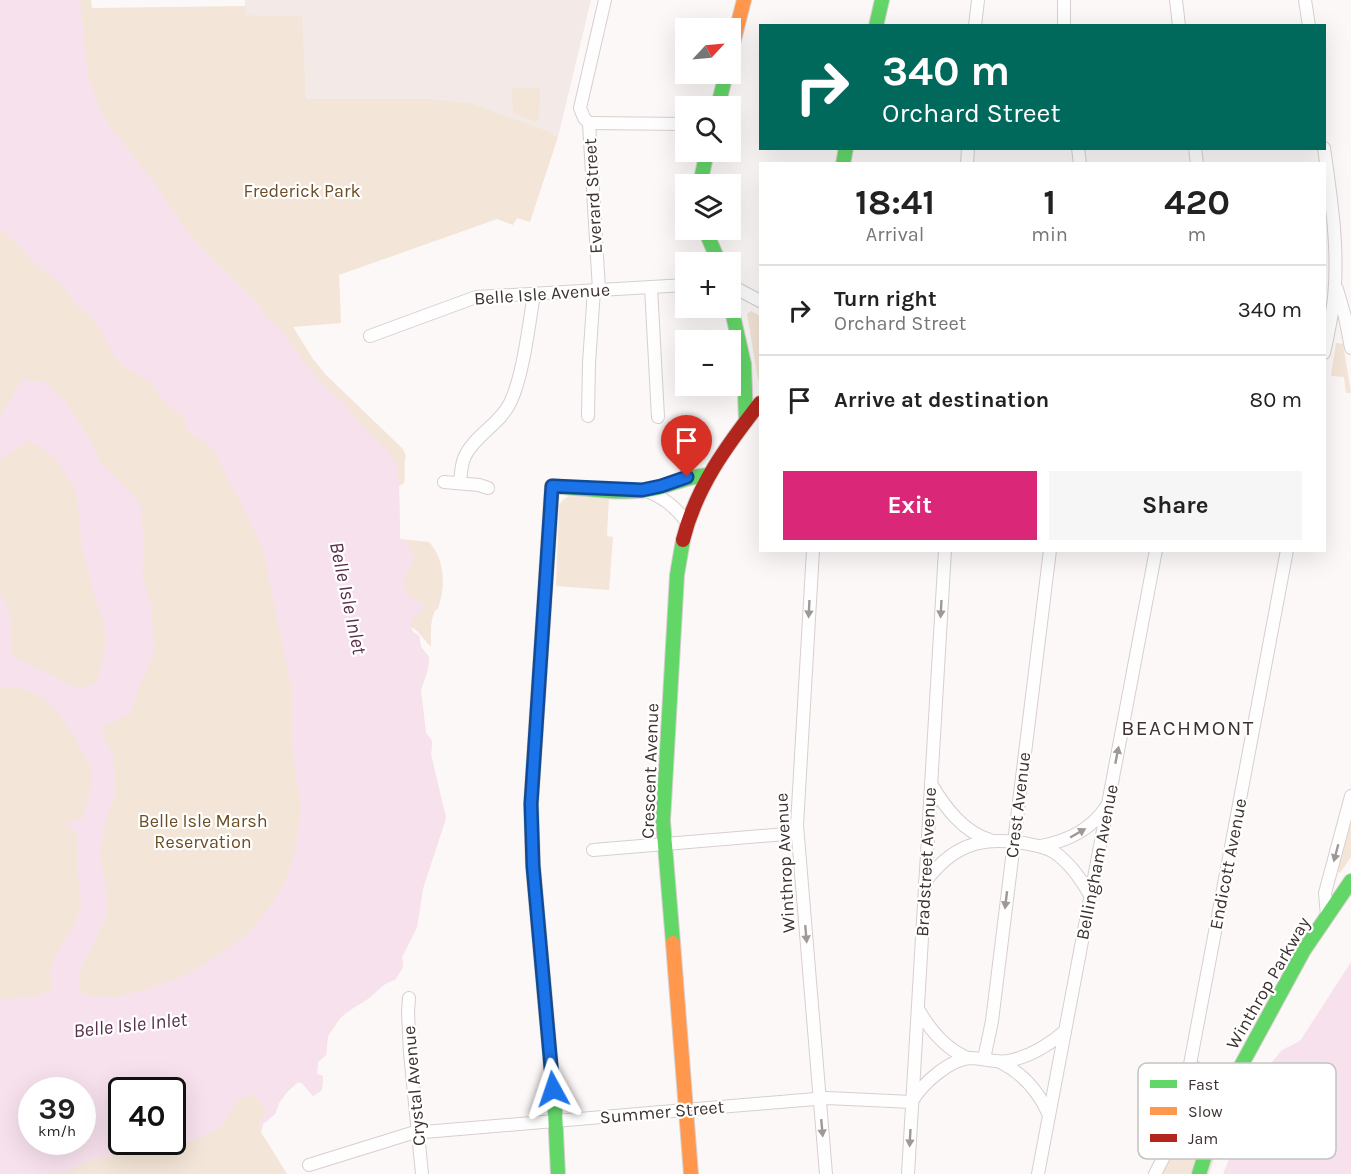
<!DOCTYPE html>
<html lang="en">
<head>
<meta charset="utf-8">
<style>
  body { margin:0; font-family:Karla,sans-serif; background:#f6f6f6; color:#222; height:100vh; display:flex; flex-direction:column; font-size:22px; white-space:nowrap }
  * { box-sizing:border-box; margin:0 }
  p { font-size:20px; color:#767676 }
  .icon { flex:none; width:33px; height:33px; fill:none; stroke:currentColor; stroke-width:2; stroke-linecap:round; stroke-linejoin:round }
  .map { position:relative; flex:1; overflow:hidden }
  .panel { position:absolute; left:759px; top:162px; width:567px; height:390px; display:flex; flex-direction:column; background:#fff; border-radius:0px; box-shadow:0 6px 24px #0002 }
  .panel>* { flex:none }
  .hud { position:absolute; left:759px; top:24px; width:567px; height:126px; border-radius:0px; box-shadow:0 6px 24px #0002; background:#00695c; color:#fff; overflow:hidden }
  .needle { width:39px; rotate:64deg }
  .fabs { position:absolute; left:675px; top:18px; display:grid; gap:12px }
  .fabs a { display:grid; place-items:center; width:66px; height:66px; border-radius:0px; background:#fff; box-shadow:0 6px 24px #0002; font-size:30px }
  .speed { position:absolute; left:18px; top:1077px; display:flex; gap:12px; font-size:30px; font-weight:700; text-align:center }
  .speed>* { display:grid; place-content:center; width:78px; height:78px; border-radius:50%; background:#fff; box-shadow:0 6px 24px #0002; line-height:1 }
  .speed small { font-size:15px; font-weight:400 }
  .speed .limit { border:3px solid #111; border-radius:9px; background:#fff; color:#111 }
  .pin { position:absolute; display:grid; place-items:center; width:51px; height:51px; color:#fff; margin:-62px -26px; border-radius:50% 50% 50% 0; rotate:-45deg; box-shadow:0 0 6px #0007 }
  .pin .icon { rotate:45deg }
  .me { position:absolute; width:66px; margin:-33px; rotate:355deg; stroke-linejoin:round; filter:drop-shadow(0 0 4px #0008) }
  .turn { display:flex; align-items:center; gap:21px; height:126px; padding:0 24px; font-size:27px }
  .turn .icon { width:78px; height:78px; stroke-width:2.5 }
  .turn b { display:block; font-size:42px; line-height:51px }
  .eta { display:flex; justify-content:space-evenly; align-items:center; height:102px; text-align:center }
  .eta b { font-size:36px; font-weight:700; line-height:42px }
  .button { display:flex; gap:12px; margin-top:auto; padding:12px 24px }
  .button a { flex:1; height:69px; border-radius:0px; background:#db2777; color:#fff; font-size:24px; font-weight:700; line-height:69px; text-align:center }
  .button a+a { background:#f6f6f6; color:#222 }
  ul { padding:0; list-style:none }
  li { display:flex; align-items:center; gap:18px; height:90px; padding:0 24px; border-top:2px solid #e0e0e0 }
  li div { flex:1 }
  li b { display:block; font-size:22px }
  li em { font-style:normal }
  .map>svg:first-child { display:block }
</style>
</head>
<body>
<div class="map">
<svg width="1351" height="1174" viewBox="0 0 1351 1174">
  <rect width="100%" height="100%" fill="#fcf8f7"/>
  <polygon fill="#f3e9e7" points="245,0 591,0 558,137 469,103 433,99 306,99 301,17 245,15"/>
  <g fill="#f3e5d7" fill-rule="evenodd">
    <path d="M0 0H91L92 8 245 6V15L302 16 306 99H433L469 103 553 133V135L558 137 530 222 517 218 513 225 497 219 339 275 341 323 293 327 313 359 326 375 403 449 406 456C403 465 406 474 404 483L399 486 400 539 429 542C444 558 446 584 439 605 437 613 438 605 434 613 430 623 431 636 431 647L416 630 411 627 413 632 419 636 421 647 429 657 428 669 421 690 426 733 432 741 431 755 446 818 423 888 417 927 402 957 403 967 395 980 386 982 366 1000 349 1009 341 1017 328 1036 326 1055 318 1062 317 1074 323 1076 322 1090 313 1096 302 1083 298 1082 287 1092 279 1103 275 1114 263 1124 261 1132 287 1174H0ZM32 1090H82V1142H32ZM122 1090H172V1142H122Z"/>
    <polygon points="512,88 540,88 539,117 538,120 533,121 513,113"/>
    <polygon points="751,311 760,316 760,380 758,380 747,314"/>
    <polygon points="1336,343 1343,344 1351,393 1346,393 1344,377 1331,376"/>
    <polygon points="569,496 609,499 607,536 613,537 609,590 556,586 559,505 563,500"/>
    <polygon points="1351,822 1351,857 1340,873 1337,871"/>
    <path d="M1196 1059 1241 1086C1227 1114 1220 1145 1209 1174H1148L1158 1163Z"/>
  </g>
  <g fill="#f7e1ed" fill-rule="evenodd">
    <path d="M0 0H80L88 75 101 111 112 129 153 181 185 228 212 259 256 301 269 320 277 325 316 377 338 398 346 403 352 415 392 456 397 465 399 486 400 539C433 558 394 570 407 593 410 599 418 600 423 604V609L413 618 410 625 413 632 419 636 421 647 429 657 428 669 420 690 426 733 432 741 431 755 446 818 423 888 417 927 402 957 403 967 395 980C382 983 376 994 365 1001 350 1010 330 1021 327 1041 326 1045 327 1050 326 1055L318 1062 317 1074 323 1076 322 1090 313 1096 302 1083 298 1082 287 1092 279 1103 275 1114 263 1124 261 1132 259 1122 266 1112V1108L254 1095C231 1097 234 1111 222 1125 217 1130 207 1134 201 1137 193 1141 184 1144 175 1145 159 1146 143 1138 130 1151L125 1149 118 1151C111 1158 101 1157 92 1160 83 1162 75 1168 66 1171 46 1174 21 1174 0 1174V999L35 996 50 991 52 984 50 973 54 959 77 919 81 902 77 866V835L73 828 62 823 82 819C86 804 94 784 91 769 89 759 82 752 78 744 62 712 39 684 0 687V594C8 603 13 621 12 632 12 642 9 648 14 657L51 674 70 686 86 687 95 683 99 676 106 638 103 621 92 589 82 548 77 498 73 486 56 460 42 448 28 441 0 460V417L21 380 45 382 65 401 91 440 99 460 135 496 141 506 144 545 142 578 151 605 155 649 148 669 140 684 131 713 105 726 102 731 106 744 113 753 116 793 112 801 104 828 100 853 108 901 107 915 79 973V987L82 994 90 996 116 997 150 988 190 973 222 952 248 933 276 898 285 880 294 855 301 808 291 744V685L263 551 247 515 223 470 216 453 206 443 187 432 184 417 166 404 149 381 123 366 112 353 102 332 90 316 78 307 61 284 31 260 22 249 0 229ZM32 1090H82V1142H32ZM122 1090H172V1142H122Z"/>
    <polygon points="1351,962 1351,1174 1223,1174 1266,1069 1282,1050 1300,1041"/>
  </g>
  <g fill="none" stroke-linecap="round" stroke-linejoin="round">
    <g stroke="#d7cfce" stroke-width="14">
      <g id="street">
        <polyline points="1176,0 1179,26"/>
        <polyline points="1305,0 1309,26"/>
        <polyline points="975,26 978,0"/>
        <polyline points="1064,26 1064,0"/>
        <polyline points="589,123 686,124"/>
        <polyline points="1078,148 1080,164"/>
        <polyline points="1195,148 1197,164"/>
        <path d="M1324 148C1331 198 1339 248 1334 298 1332 316 1328 335 1324 353"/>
        <polyline points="967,164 968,148"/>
        <polyline points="730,285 760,301"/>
        <polyline points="651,287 658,417"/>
        <polyline points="1337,289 1345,317 1351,348"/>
        <polyline points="599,290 589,123 584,118 580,108 605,0"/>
        <polyline points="370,336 476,297 686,285"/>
        <polyline points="588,416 589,363 594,290"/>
        <polyline points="444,482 479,485 488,488"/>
        <path d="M460 483C461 474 461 464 465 456 475 435 500 424 510 403 523 377 529 324 534 294"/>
        <path d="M643 490C661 495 677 508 687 523"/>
        <polyline points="813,550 797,825 826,1174"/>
        <path d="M931 784C945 807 963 832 990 840"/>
        <path d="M1041 846C1067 841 1091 830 1106 807"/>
        <polyline points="593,850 797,833"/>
        <path d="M925 882C952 846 979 836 1023 843 1034 845 1044 846 1054 852 1070 863 1081 879 1090 895"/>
        <polyline points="1327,916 1325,893 1351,796"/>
        <polyline points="409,998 408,1012 410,1053 422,1174"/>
        <path d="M918 1009C930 1030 945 1049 968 1058"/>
        <polyline points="984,1059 992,1021 1050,550"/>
        <path d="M1000 1062C1022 1073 1039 1092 1049 1115"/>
        <path d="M912 1101C923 1083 950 1059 971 1058 983 1058 996 1063 1008 1061 1028 1057 1049 1045 1065 1031"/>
        <polyline points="309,1165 412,1133 827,1098 912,1102"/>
        <polyline points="908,1174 945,550"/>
        <polyline points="1038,1174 1156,550"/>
        <polyline points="1155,1174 1174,1137 1181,1112 1287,550"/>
      </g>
    </g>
    <g stroke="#d7cfce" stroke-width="16">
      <g id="fast">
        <polyline points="876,26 882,0"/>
        <polyline points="718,106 726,74"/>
        <polyline points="843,164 846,148"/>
        <polyline points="700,184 707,152"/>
        <polyline points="705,230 719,262"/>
        <polyline points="730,302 744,364 746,421"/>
        <path d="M562 487C591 489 624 495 653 489 672 485 688 476 708 475"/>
        <polyline points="536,728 531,804 533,866 555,1111 558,1174"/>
        <polyline points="673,943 663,821 677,575 683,540"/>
        <polyline points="1199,1174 1217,1118 1236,1075 1304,950 1351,881"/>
      </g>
    </g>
    <g stroke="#d7cfce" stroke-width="16">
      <g id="slow">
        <polyline points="730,55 744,0"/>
        <polyline points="536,728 552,486 562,487"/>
        <polyline points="673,943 691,1174"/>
      </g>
    </g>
    <g stroke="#d7cfce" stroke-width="16">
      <path id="jam" d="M683 540C696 487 727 445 760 403"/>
    </g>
    <use href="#street" stroke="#fffefe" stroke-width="12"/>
    <use href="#fast" stroke="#63d668" stroke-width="14"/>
    <use href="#slow" stroke="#ff974d" stroke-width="14"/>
    <use href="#jam" stroke="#b3261e" stroke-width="14"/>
  </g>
  <defs><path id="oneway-solid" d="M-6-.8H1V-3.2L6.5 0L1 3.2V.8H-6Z" transform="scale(1.5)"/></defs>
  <g fill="#9e9897">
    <use href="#oneway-solid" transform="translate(809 609) rotate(93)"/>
    <use href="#oneway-solid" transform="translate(941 609) rotate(93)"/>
    <use href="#oneway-solid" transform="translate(1117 755) rotate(-79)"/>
    <use href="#oneway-solid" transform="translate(1078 833) rotate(-30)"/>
    <use href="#oneway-solid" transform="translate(1336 853) rotate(105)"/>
    <use href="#oneway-solid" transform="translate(1006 900) rotate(97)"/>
    <use href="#oneway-solid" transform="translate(806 934) rotate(85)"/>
    <use href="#oneway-solid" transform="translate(822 1128) rotate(85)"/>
    <use href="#oneway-solid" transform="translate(910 1138) rotate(93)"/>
  </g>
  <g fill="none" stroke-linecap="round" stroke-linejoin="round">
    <g stroke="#114b97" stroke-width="15">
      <polyline id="route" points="553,1089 533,866 531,804 552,486 642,490 661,486 687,477"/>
    </g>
    <use href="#route" stroke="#1a73e8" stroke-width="10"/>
  </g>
  <g text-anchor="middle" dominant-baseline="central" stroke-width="4.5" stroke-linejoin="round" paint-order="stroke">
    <g font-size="18" fill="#6d4d24" stroke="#fff">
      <text x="302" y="191">Frederick Park</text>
      <text x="203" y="821">Belle Isle Marsh<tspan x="203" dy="21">Reservation</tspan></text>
    </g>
    <g font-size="18" fill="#3e3230" stroke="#fff">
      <text transform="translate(593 196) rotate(-93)">Everard Street</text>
      <text transform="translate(542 294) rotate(-4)">Belle Isle Avenue</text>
      <text transform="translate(650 771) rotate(-88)">Crescent Avenue</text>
      <text transform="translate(1018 805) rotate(-83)">Crest Avenue</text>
      <text transform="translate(926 862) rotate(-87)">Bradstreet Avenue</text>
      <text transform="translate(1097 862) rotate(-79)">Bellingham Avenue</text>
      <text transform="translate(785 863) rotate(-93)">Winthrop Avenue</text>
      <text transform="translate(1228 864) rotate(-79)">Endicott Avenue</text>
      <text transform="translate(1268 983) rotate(-60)">Winthrop Parkway</text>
      <text transform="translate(414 1086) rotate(-95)">Crystal Avenue</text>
      <text transform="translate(662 1112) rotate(-5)">Summer Street</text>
    </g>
    <g font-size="20" font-style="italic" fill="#5a304b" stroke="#fff">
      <text transform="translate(348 598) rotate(78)">Belle Isle Inlet</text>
      <text transform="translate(130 1025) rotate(-6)">Belle Isle Inlet</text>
    </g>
    <g font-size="21" letter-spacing="1.5" fill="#3e3230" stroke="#fff">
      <text x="1188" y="728">BEACHMONT</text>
    </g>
  </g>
  <rect x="1138" y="1063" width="198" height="96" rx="9" fill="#fff" stroke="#c5c2c1" stroke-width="1.5"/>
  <rect x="1150" y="1080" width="27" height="8" fill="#63d668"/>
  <rect x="1150" y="1107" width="27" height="8" fill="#ff974d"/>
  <rect x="1150" y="1134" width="27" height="8" fill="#b3261e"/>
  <g font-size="16" fill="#3e3230">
    <text x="1188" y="1090">Fast</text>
    <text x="1188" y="1117">Slow</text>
    <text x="1188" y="1144">Jam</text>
  </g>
</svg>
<div class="fabs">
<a><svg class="needle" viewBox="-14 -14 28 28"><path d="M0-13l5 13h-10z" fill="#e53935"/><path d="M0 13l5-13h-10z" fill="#767676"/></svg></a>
<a><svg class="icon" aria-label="search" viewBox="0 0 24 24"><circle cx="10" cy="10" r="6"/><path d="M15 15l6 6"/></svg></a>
<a><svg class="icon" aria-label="layers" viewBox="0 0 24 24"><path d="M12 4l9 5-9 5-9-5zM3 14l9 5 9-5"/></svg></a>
<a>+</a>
<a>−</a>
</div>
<div class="speed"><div>39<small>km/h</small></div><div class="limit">40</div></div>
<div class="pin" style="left:687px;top:477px;background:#d93025"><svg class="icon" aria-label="arrive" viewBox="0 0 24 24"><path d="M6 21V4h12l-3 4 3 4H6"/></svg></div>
<svg class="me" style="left:553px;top:1089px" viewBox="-20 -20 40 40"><path d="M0-17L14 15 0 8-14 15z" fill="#1a73e8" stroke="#fff" stroke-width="4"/></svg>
<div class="hud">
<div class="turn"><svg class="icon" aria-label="right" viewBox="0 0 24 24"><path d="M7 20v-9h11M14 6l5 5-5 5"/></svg><div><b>340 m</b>Orchard Street</div></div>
</div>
<section class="panel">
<div class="eta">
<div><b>18:41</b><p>Arrival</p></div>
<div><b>1</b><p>min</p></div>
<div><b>420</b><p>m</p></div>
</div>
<ul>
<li><svg class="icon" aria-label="right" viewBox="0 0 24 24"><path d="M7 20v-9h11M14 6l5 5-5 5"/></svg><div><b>Turn right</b><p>Orchard Street</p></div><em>340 m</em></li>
<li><svg class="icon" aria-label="arrive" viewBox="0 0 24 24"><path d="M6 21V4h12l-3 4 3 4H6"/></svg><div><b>Arrive at destination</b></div><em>80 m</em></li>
</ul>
<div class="button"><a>Exit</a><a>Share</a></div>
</section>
</div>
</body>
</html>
